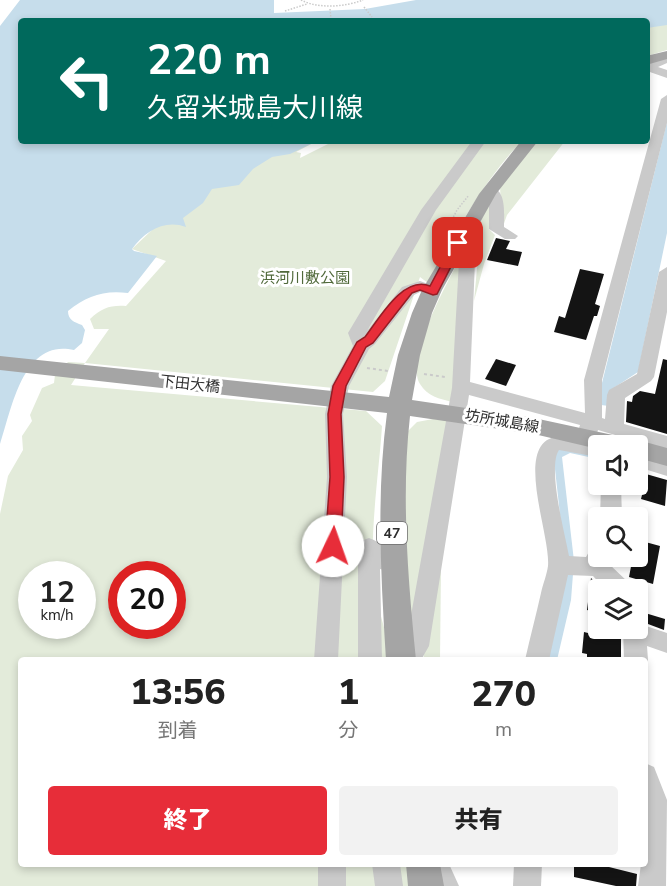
<!DOCTYPE html>
<html lang="ja">
<head>
<meta charset="utf-8">
<style>
  body { margin:0; font-family:"Nunito Sans","Noto Sans JP",sans-serif; background:#f2f2f2; color:#222; height:100vh; display:flex; flex-direction:column; font-size:22px; white-space:nowrap }
  * { box-sizing:border-box; margin:0 }
  p { font-size:20px; color:#767676 }
  .icon { flex:none; width:33px; height:33px; fill:none; stroke:currentColor; stroke-width:2; stroke-linecap:round; stroke-linejoin:round }
  .map { position:relative; flex:1; overflow:hidden }
  .panel { position:absolute; left:18px; top:657px; width:630px; height:210px; display:flex; flex-direction:column; background:#fff; border-radius:6px; box-shadow:0 3px 9px #0003 }
  .panel>* { flex:none }
  .hud { position:absolute; left:18px; top:18px; width:632px; height:126px; border-radius:6px; box-shadow:0 3px 9px #0003; background:#00695c; color:#fff; overflow:hidden }
  .buttons { position:absolute; left:588px; top:435px; display:grid; gap:12px }
  .buttons a { display:grid; place-items:center; width:60px; height:60px; border-radius:6px; background:#fff; box-shadow:0 3px 9px #0003; font-size:30px }
  .speed { position:absolute; left:18px; top:561px; display:flex; gap:12px; font-size:30px; font-weight:700; text-align:center }
  .speed>* { display:grid; place-content:center; width:78px; height:78px; border-radius:50%; background:#fff; box-shadow:0 3px 9px #0003; line-height:1 }
  .speed small { font-size:15px; font-weight:400 }
  .speed .limit { border:9px solid #d22; background:#fff; color:#111 }
  .pin { position:absolute; display:grid; place-items:center; width:51px; height:51px; color:#fff; margin:-26px; border-radius:12px; box-shadow:0 3px 9px #0006 }
  .me { position:absolute; width:66px; margin:-33px; rotate:3deg; stroke-linejoin:round; filter:drop-shadow(0 0 4px #0008) }
  .turn { display:flex; align-items:center; gap:21px; height:126px; padding:0 30px; font-size:27px }
  .turn .icon { width:78px; height:78px; stroke-width:2.5 }
  .turn b { display:block; font-size:42px; line-height:51px }
  .eta { display:flex; justify-content:space-evenly; align-items:center; height:102px; text-align:center }
  .eta b { font-size:36px; font-weight:800; line-height:42px }
  .cta { display:flex; gap:12px; margin-top:auto; padding:12px 30px }
  .cta a { flex:1; height:69px; border-radius:6px; background:#e72d39; color:#fff; font-size:24px; font-weight:800; line-height:69px; text-align:center }
  .cta a+a { background:#f2f2f2; color:#222 }
  .map>svg:first-child { display:block }
</style>
</head>
<body>
<div class="map">
<svg width="667" height="886" viewBox="0 0 667 886">
  <rect width="100%" height="100%" fill="#fff"/>
  <g fill="#e3ebda" fill-rule="evenodd">
    <polygon points="667,19 667,50 647,56 646,21 621,21"/>
    <path d="M317 141 296 152 301 153 300 158 334 141H522C482 182 455 234 428 283L420 277 385 381 373 392 85 363 71 385 366 411 382 426C379 474 368 541 375 588 378 612 388 635 391 660H21V864H412L414 886H0V514L8 476 23 450 22 436 32 421 30 415 42 388 54 383 55 375 68 362 85 363 109 329H94L90 319C102 308 110 305 126 306L166 261 132 249 153 229 160 195ZM32 574H82V626H32ZM122 574H172V626H122Z"/>
    <polygon points="536,141 565,141 507,215 502,229 500,186"/>
    <polygon points="485,205 490,208 489,229 495,235 484,264 474,301 478,258 466,239"/>
    <path d="M461 256 452 402C440 399 427 396 420 384 405 357 448 282 461 256Z"/>
    <polygon points="433,419 449,420 408,638 400,525 407,432 417,422"/>
    <polygon points="441,566 440,660 423,660"/>
  </g>
  <g fill="#c6ddeb">
    <path d="M20 0H274V13L365 9 416 0H667V25L647 28 646 21H21V141H317L290 154 272 157 253 169 239 185 212 189 203 203 183 218 186 227C165 219 145 231 132 249L134 251 157 256 128 293C103 290 87 296 68 311 68 320 74 322 82 325L85 330 82 343 74 350C23 338 12 408 0 444V26Z"/>
    <polygon points="667,122 667,233 638,372 612,389 609,406 601,405 601,387"/>
    <polygon points="563,447 598,455 598,459 570,453 562,457 574,561 571,600 557,660 545,660 565,560 554,460 557,451"/>
  </g>
  <g fill="#141414">
    <polygon points="496,238 510,241 506,249 522,252 518,266 487,260"/>
    <polygon points="580,269 604,274 595,304 600,306 597,316 594,316 586,340 554,332 559,316 565,318"/>
    <polygon points="496,359 516,365 506,386 485,379"/>
    <polygon points="663,359 667,360 667,434 626,422 627,401 632,402 633,396 640,391 655,394"/>
    <polygon points="646,474 667,480 665,506 641,499 642,495 623,491 623,484 644,484"/>
    <polygon points="638,540 660,546 653,584 629,577 633,556 638,556"/>
    <polygon points="591,578 598,585 598,613 587,610"/>
    <polygon points="645,613 665,619 664,630 648,624 644,619"/>
    <polygon points="601,628 621,630 621,660 592,660 587,659 587,654 582,653 584,632 600,636"/>
    <polygon points="574,864 609,864 609,867 637,874 636,886 616,886 574,877"/>
  </g>
  <g fill="none" stroke-linecap="round" stroke-linejoin="round">
    <g stroke="#cacaca" stroke-width="1.5" stroke-dasharray="1.5 1.5" stroke-linecap="butt">
      <path d="M301 0C318 9 345 7 363 0"/>
      <polyline points="364,7 372,17"/>
      <polyline points="330,9 331,19"/>
      <polyline points="285,11 307,4"/>
      <polyline points="437,249 457,210 469,195"/>
    </g>
    <g stroke="#cacaca" stroke-width="2" stroke-dasharray="3 3" stroke-linecap="butt">
      <polyline points="367,368 388,371"/>
      <polyline points="424,374 445,377"/>
    </g>
    <g fill="#cacaca" fill-rule="evenodd">
      <polygon points="667,56 667,63 658,67 667,70 667,78 647,71 648,64"/>
      <path d="M667 95V123L602 380V418L605 419 607 395 609 390 637 374 659 272 667 267V312L654 377 651 381 625 398 624 424 667 436V450L598 430 594 442 605 446H598V457L559 450C547 467 565 534 569 556L586 557 590 550 598 547V556H609L608 563 629 583 632 590H606L593 576 568 575 549 660H525C530 638 536 615 541 593 543 584 547 574 548 566 551 530 503 421 576 438L580 425 469 395 429 646 421 660H396L406 643 452 388 459 261 456 250 450 242 453 239H463L472 249 475 261 470 382 585 413 584 380 661 99Z"/>
      <polygon points="472,141 486,141 436,210 367,331 402,287 420,281 439,288 441,292 433,297 420,292 414,295 375,344 369,349 349,386 343,414 347,477 338,660 314,660 327,477 325,414 331,386 353,346 348,333 421,210"/>
      <path d="M490 186C507 190 504 213 504 227L518 236 515 239H505L489 229V198L483 190Z"/>
      <polygon points="638,453 667,460 667,476 638,467"/>
      <polygon points="601,484 621,484 622,518 600,518"/>
      <path d="M369 538C383 543 388 552 401 557L404 563 401 569 393 572 380 569 382 660H358V547L361 541Z"/>
      <polygon points="638,619 643,621 646,626 667,633 667,653 647,646 648,660 645,666 645,660 624,660 623,628 638,628"/>
      <polygon points="645,763 654,767 667,800 666,886 638,886 641,864 645,864"/>
      <rect x="318" y="864" width="28" height="22"/>
      <polygon points="372,864 400,864 403,886 375,886"/>
      <polygon points="419,864 449,864 459,886 429,886"/>
      <polygon points="514,864 542,864 541,886 513,886"/>
    </g>
    <g fill="#a5a5a5" fill-rule="evenodd">
      <polygon points="667,51 667,59 646,65 646,56"/>
      <path d="M521 141H538L496 194 442 290 432 313 420 355 412 400 534 418 622 437 632 442 638 440 667 448V466L638 458V446H598V449L534 434 410 416C401 497 408 579 416 660H386C381 578 376 495 387 413L0 370V356L389 397 398 355 412 313 422 290 479 194Z"/>
      <polygon points="406,864 440,864 444,886 408,886"/>
    </g>
  </g>
  <path fill="#e72d39" stroke="#961d25" stroke-width="1.5" d="M458 239 463 243 437 294 433 295 420 290 412 293 373 343 366 347 346 386 341 414 344 477 341 546 338 550H328L325 546 330 477 328 414 333 386 357 342 365 337C379 319 403 275 430 286L453 243Z"/>
  <g text-anchor="middle" dominant-baseline="central" stroke-width="6" stroke-linejoin="round" paint-order="stroke">
    <rect fill="#fff" stroke="#6c6c6c" stroke-width="1.5" x="377" y="522" width="30" height="22" rx="4.5"/>
    <g font-size="14" font-weight="bold" fill="#2d2d2d">
      <text x="392" y="533">47</text>
    </g>
    <g font-size="15" fill="#50693a" stroke="#fff">
      <text x="305" y="278">浜河川敷公園</text>
    </g>
    <g font-size="15" fill="#2d2d2d" stroke="#fff">
      <text transform="translate(190 384) rotate(6)">下田大橋</text>
      <text transform="translate(502 421) rotate(10)">坊所城島線</text>
    </g>
  </g>
</svg>
<div class="buttons">
<a><svg class="icon" aria-label="sound" viewBox="0 0 24 24"><path d="M4 9h4l5-4v14l-5-4H4zM17 9q2 3 0 6"/></svg></a>
<a><svg class="icon" aria-label="search" viewBox="0 0 24 24"><circle cx="10" cy="10" r="6"/><path d="M15 15l6 6"/></svg></a>
<a><svg class="icon" aria-label="layers" viewBox="0 0 24 24"><path d="M12 4l9 5-9 5-9-5zM3 14l9 5 9-5"/></svg></a>
</div>
<div class="speed"><div>12<small>km/h</small></div><div class="limit">20</div></div>
<div class="pin" style="left:458px;top:243px;background:#d93025"><svg class="icon" aria-label="arrive" viewBox="0 0 24 24"><path d="M6 21V4h12l-3 4 3 4H6"/></svg></div>
<svg class="me" style="left:333px;top:546px" viewBox="-20 -20 40 40"><circle r="19" fill="#fff"/><path d="M0-13L10 11 0 6-10 11z" fill="#e72d39"/></svg>
<div class="hud">
<div class="turn"><svg class="icon" aria-label="left" viewBox="0 0 24 24"><path d="M17 20v-9H6M10 6l-5 5 5 5"/></svg><div><b>220 m</b>久留米城島大川線</div></div>
</div>
<section class="panel">
<div class="eta">
<div><b>13:56</b><p>到着</p></div>
<div><b>1</b><p>分</p></div>
<div><b>270</b><p>m</p></div>
</div>
<div class="cta"><a>終了</a><a>共有</a></div>
</section>
</div>
</body>
</html>
